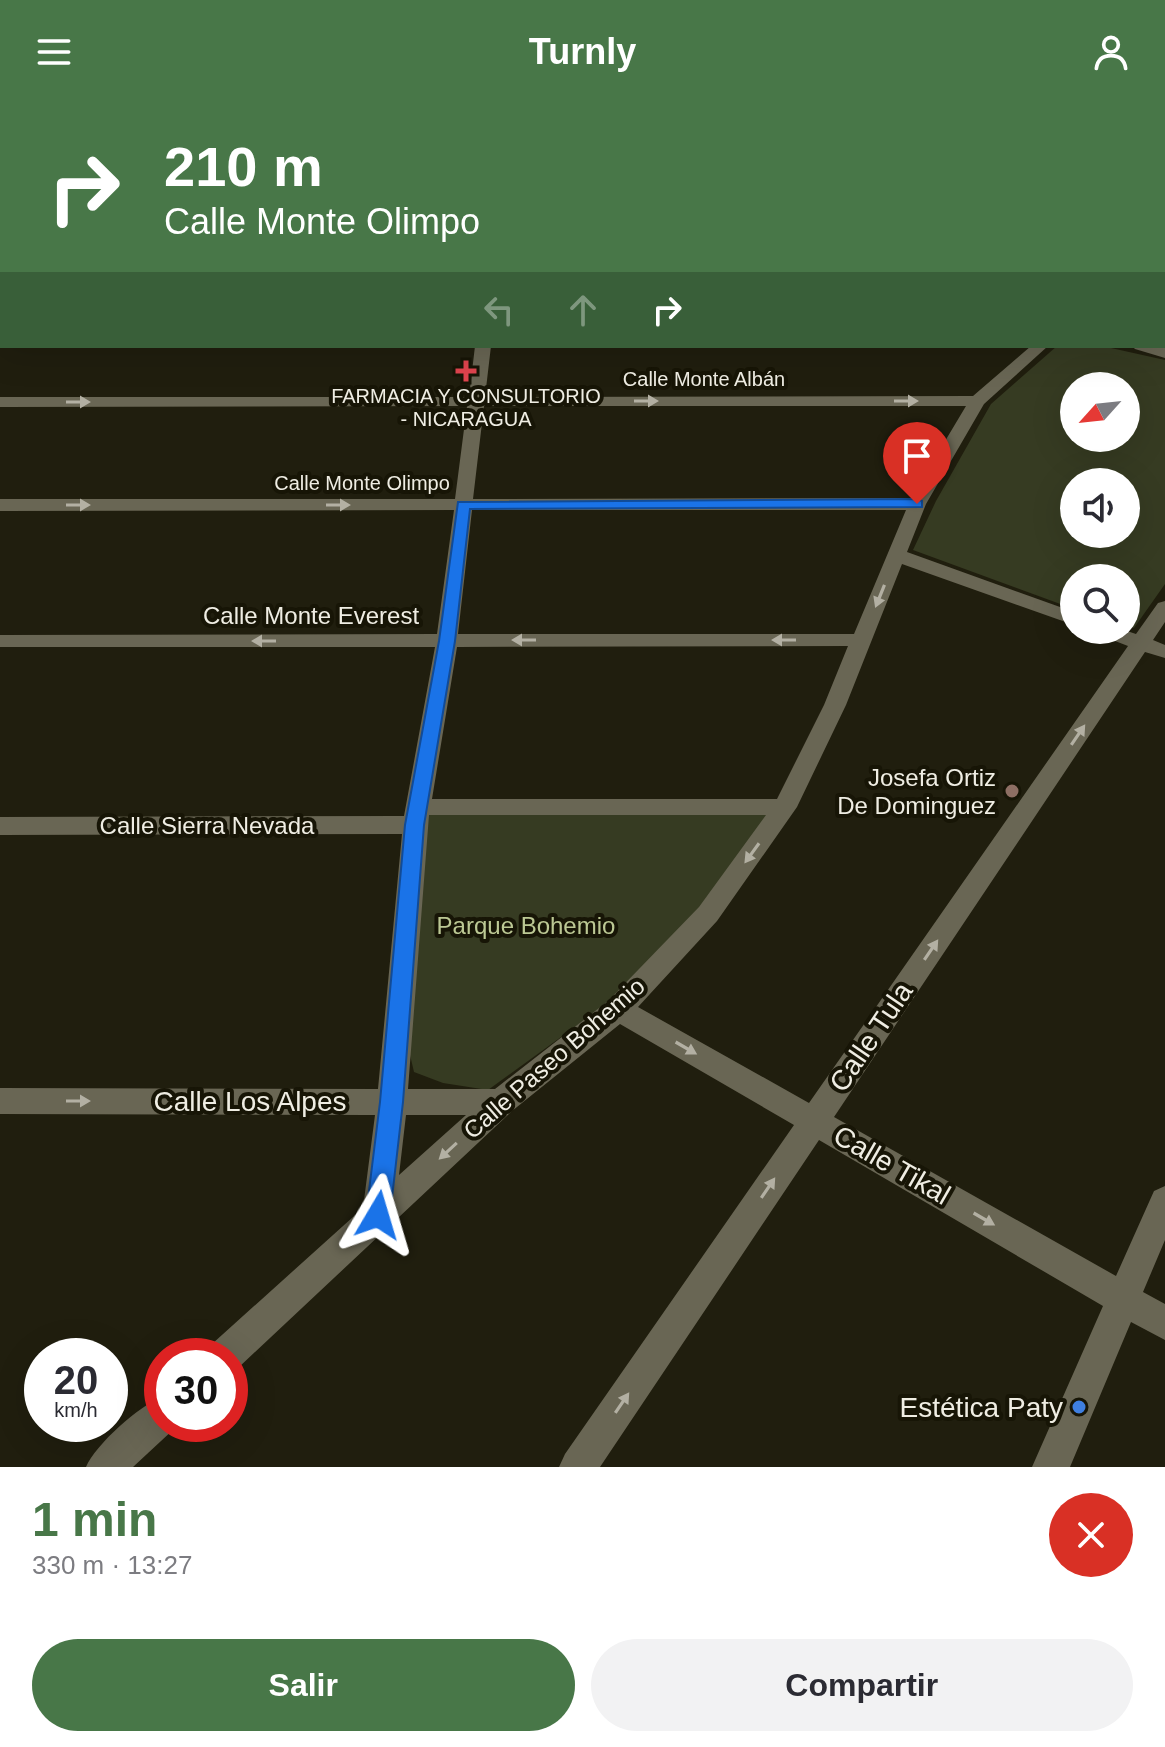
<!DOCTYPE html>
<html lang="es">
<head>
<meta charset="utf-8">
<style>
  body { margin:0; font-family:Arial,sans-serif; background:#f2f2f3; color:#2b2b33; height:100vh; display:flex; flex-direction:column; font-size:30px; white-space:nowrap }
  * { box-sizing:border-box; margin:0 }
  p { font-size:26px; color:#7c7c81 }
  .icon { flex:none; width:44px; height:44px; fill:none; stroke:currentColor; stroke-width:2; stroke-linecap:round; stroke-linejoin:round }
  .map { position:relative; height:1363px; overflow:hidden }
  .drawer { display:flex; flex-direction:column; background:#fff; flex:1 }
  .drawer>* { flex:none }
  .banner { position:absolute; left:0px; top:0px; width:1166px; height:244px; box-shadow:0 8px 32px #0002; background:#487748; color:#fff; overflow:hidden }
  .needle { width:52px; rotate:243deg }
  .buttons { position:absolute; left:1060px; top:268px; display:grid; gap:16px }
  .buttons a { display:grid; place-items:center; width:80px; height:80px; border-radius:50%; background:#fff; box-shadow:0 8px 32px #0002; font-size:40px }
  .speed { position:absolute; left:24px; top:1234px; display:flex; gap:16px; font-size:40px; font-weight:700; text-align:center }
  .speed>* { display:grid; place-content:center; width:104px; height:104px; border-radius:50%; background:#fff; box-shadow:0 8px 32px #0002; line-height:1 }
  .speed small { font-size:20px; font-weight:400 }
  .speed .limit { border:12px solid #d22; background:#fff; color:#111 }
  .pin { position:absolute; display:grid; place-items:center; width:68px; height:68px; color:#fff; margin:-82px -34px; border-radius:50% 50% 50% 0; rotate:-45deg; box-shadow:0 0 8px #0007 }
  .pin .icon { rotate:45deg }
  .me { position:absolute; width:88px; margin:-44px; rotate:7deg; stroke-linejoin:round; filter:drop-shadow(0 0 6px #0008) }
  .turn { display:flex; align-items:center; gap:28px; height:168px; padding:0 32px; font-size:36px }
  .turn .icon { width:104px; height:104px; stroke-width:2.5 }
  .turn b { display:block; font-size:56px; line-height:68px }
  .lanes { display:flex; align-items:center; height:76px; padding:0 32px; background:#0003; justify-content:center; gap:40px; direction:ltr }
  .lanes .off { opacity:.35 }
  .round { display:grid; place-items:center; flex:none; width:84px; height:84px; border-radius:42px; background:#f2f2f3 }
  .head { display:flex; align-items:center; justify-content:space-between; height:136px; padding:0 32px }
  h1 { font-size:48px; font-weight:800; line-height:60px; color:#487748 }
  .cta { display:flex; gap:16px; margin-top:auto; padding:16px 32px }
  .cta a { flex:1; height:92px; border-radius:48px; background:#487748; color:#fff; font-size:32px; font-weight:800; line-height:92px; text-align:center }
  .cta a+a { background:#f2f2f3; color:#2b2b33 }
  header { display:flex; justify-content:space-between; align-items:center; height:104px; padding:0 32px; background:#487748; color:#fff; font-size:36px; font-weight:800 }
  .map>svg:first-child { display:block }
</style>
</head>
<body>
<header><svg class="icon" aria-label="menu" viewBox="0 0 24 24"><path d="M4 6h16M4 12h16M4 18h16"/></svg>Turnly<svg class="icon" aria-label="person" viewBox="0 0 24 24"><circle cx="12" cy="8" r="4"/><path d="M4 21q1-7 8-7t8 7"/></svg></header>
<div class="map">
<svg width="1165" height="1363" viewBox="0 0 1165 1363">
  <rect width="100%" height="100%" fill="#201e0e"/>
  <g fill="#363b22" fill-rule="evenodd">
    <path d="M1057 242H1102L1165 256V480L1134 524 1126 521V474H1074V505L913 446 936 397 991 300ZM1074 282H1126V334H1074ZM1074 378H1126V430H1074Z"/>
    <polygon points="426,708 771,708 687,820 608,899 488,986 443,979 414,968 403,921"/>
  </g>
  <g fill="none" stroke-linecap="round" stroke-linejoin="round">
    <g fill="#696654" fill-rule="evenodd">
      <polygon points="14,0 119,0 120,2 15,2"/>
      <rect x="510" y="0" width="10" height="2"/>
      <polygon points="944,0 954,0 955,2 945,2"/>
      <rect x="1164" y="38" width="1" height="6"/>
      <rect x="0" y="40" width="2" height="6"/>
      <rect x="0" y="86" width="2" height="8"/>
      <rect x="1164" y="87" width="1" height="8"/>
      <rect x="0" y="143" width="2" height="8"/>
      <polygon points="1165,159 1165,168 1164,168 1164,159"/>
      <path d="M475 242H491L485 293 973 292 1031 242H1048L984 300 926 400 907 448 1074 508V521L902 460 846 601 797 703 717 817 638 903 809 999 1128 542 1097 530 1094 526H1124L1136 530 1158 499 1165 497V518L1153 536 1165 541V554L1145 548 834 1013 1116 1172 1154 1087 1165 1082V1136L1143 1188 1165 1200V1236L1131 1218 1070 1363H1032L1103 1202 819 1036 600 1363H559L565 1350 794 1021 620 920 512 1007 238 1264 230 1267V1252H207L212 1240 363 1104 375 1011 0 1010V984L378 985 402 730 0 731V713L404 712 435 543H0V531L437 530 454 406 0 407V395H455L467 302 0 303V293H469ZM484 302H966L911 394 473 395ZM472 406H906L854 530H458ZM848 542 824 601 777 695H432L457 543ZM429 711H766L699 803 608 897 495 985H408ZM406 1011H466L399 1071Z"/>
      <polygon points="1132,242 1165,244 1165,254 1135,245"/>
      <path d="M162 1293V1320H177L175 1324 133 1363H86C96 1340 139 1302 162 1293Z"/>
    </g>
  </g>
  <defs><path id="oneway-solid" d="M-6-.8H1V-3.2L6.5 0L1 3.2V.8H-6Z" transform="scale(2)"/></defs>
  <g fill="#b3b0a3">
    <use href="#oneway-solid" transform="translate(646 297)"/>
    <use href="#oneway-solid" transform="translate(906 297)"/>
    <use href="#oneway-solid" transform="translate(78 298)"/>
    <use href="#oneway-solid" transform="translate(78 401)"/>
    <use href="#oneway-solid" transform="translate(338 401)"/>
    <use href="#oneway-solid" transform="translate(880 492) rotate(112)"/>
    <use href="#oneway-solid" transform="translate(524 536) rotate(180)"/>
    <use href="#oneway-solid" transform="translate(784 536) rotate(180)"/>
    <use href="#oneway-solid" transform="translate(264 537) rotate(180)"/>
    <use href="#oneway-solid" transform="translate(1078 631) rotate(-56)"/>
    <use href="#oneway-solid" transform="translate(752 749) rotate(126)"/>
    <use href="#oneway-solid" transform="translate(931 846) rotate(-56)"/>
    <use href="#oneway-solid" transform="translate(686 944) rotate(30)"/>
    <use href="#oneway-solid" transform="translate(78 997)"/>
    <use href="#oneway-solid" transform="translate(448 1047) rotate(137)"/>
    <use href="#oneway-solid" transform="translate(768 1084) rotate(-56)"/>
    <use href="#oneway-solid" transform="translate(984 1115) rotate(30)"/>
    <use href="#oneway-solid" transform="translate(622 1299) rotate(-56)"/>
  </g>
  <polygon fill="#1a73e8" stroke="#114b97" stroke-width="2" points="917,395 922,397 922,403 470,405 455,537 424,721 403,998 390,1111 387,1119 378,1122 369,1119 366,1111 380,998 405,721 439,537 458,398"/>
  <path fill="#e0444e" stroke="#171506" stroke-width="3" d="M462 255h8v8h8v8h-8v8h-8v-8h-8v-8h8z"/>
  <circle fill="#8d6e63" stroke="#171506" stroke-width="3" cx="1012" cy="687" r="8"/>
  <circle fill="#3f7fe0" stroke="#171506" stroke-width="3" cx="1079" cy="1303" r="8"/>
  <g text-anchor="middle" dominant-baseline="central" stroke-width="8" stroke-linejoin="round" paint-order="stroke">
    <g font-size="20" fill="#efede3" stroke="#171506">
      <text x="704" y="275">Calle Monte Albán</text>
      <text x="362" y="379">Calle Monte Olimpo</text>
    </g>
    <g font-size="20" fill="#efede3" stroke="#171506">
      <text x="466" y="292">FARMACIA Y CONSULTORIO<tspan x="466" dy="23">- NICARAGUA</tspan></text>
    </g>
    <g font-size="24" fill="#efede3" stroke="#171506">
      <text x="311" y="511">Calle Monte Everest</text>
      <text x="207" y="721">Calle Sierra Nevada</text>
      <text transform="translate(554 954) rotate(-41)">Calle Paseo Bohemio</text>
    </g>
    <g font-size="24" fill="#efede3" stroke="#171506" text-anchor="end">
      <text x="996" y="673">Josefa Ortiz<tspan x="996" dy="28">De Dominguez</tspan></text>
    </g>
    <g font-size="24" fill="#bcc894" stroke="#171506">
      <text x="526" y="821">Parque Bohemio</text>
    </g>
    <g font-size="28" fill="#efede3" stroke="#171506">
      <text transform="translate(871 933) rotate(-56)">Calle Tula</text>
      <text x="250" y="997">Calle Los Alpes</text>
      <text transform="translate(892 1061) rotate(30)">Calle Tikal</text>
    </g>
    <g font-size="28" fill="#efede3" stroke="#171506" text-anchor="end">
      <text x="1063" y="1303">Estética Paty</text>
    </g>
  </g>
</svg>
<div class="buttons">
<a><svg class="needle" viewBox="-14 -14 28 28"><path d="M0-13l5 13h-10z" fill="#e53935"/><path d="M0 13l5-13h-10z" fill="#7c7c81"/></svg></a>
<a><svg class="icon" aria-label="sound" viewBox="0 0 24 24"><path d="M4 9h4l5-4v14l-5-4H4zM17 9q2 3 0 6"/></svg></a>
<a><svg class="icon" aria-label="search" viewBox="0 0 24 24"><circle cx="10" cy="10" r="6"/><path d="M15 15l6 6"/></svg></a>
</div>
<div class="speed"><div>20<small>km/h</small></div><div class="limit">30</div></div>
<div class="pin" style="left:917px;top:400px;background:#d93025"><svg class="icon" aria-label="arrive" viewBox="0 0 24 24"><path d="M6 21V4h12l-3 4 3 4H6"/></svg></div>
<svg class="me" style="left:378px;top:1111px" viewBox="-20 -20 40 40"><path d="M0-17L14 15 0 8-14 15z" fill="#1a73e8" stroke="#fff" stroke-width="4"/></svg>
<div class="banner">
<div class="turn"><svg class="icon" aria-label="right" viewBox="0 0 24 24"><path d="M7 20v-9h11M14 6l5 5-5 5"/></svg><div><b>210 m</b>Calle Monte Olimpo</div></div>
<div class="lanes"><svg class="icon off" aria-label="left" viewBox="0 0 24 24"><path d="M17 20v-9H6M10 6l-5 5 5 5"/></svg><svg class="icon off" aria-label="ahead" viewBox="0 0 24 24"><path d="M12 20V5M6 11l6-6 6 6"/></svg><svg class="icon" aria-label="right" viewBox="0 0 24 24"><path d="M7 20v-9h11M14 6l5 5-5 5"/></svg></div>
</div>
</div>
<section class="drawer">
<div class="head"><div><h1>1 min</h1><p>330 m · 13:27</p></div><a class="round" style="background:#d93025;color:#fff"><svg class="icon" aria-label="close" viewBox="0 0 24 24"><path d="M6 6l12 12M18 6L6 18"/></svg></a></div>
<div class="cta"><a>Salir</a><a>Compartir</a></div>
</section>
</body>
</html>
